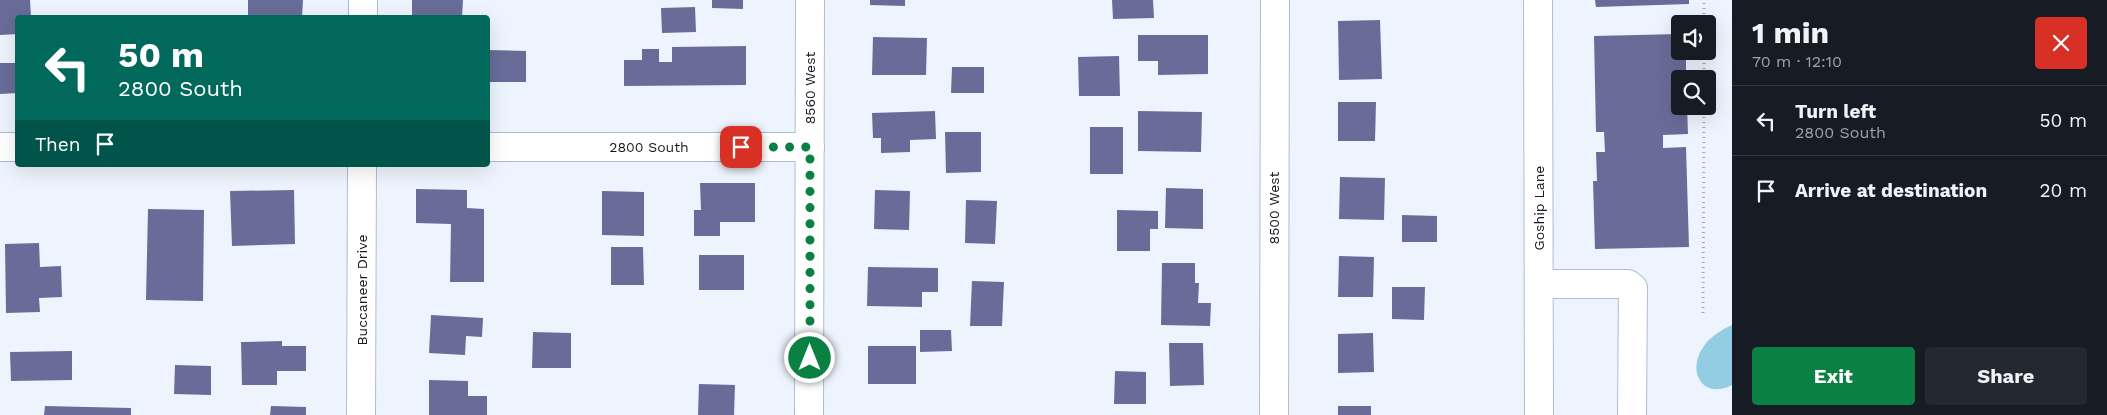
<!DOCTYPE html>
<html lang="en">
<head>
<meta charset="utf-8">
<style>
  body { margin:0; font-family:"Work Sans",sans-serif; background:#242831; color:#f1f3f6; height:100vh; display:flex; flex-direction:column; font-size:19px; white-space:nowrap }
  * { box-sizing:border-box; margin:0 }
  p { font-size:16px; color:#9ea1a6 }
  .icon { flex:none; width:28px; height:28px; fill:none; stroke:currentColor; stroke-width:2; stroke-linecap:round; stroke-linejoin:round }
  .map { position:relative; flex:1; overflow:hidden }
  .drawer { display:flex; flex-direction:column; background:#171b24; width:375px }
  .drawer>* { flex:none }
  .hud { position:absolute; left:15px; top:15px; width:475px; height:152px; border-radius:5px; box-shadow:0 5px 20px #0002; background:#00695c; color:#fff; overflow:hidden }
  .tools { position:absolute; left:1671px; top:15px; display:grid; gap:10px }
  .tools a { display:grid; place-items:center; width:45px; height:45px; border-radius:5px; background:#171b24; box-shadow:0 5px 20px #0002; font-size:25px }
  .pin { position:absolute; display:grid; place-items:center; width:42px; height:42px; color:#fff; margin:-21px; border-radius:10px; box-shadow:0 2px 8px #0006 }
  .me { position:absolute; width:55px; margin:-28px; rotate:0deg; stroke-linejoin:round; filter:drop-shadow(0 0 4px #0008) }
  .turn { display:flex; align-items:center; gap:18px; height:105px; padding:0 20px; font-size:22px }
  .turn .icon { width:65px; height:65px; stroke-width:2.5 }
  .turn b { display:block; font-size:35px; line-height:42px }
  .then { display:flex; align-items:center; height:48px; padding:0 20px; background:#0003; gap:10px; font-size:19px }
  .round { display:grid; place-items:center; flex:none; width:52px; height:52px; border-radius:5px; background:#242831 }
  .overview { display:flex; align-items:center; justify-content:space-between; height:85px; padding:0 20px }
  h1 { font-size:30px; font-weight:700; line-height:38px }
  .primary-button { display:flex; gap:10px; margin-top:auto; padding:10px 20px }
  .primary-button a { flex:1; height:58px; border-radius:5px; background:#0b8043; color:#fff; font-size:20px; font-weight:700; line-height:58px; text-align:center }
  .primary-button a+a { background:#242831; color:#f1f3f6 }
  ul { padding:0; list-style:none }
  li { display:flex; align-items:center; gap:15px; height:70px; padding:0 20px; border-top:1px solid #363941 }
  li div { flex:1 }
  li b { display:block; font-size:19px }
  li em { font-style:normal }
  main { display:flex; flex:1; min-height:0 }
  .map>svg:first-child { display:block }
</style>
</head>
<body>
<main>
<div class="map">
<svg width="1732" height="415" viewBox="0 0 1732 415">
  <rect width="100%" height="100%" fill="#eef4fd"/>
  <path fill="#92cde3" d="M1732 325V385C1704 400 1687 373 1702 349 1708 338 1721 330 1732 325Z"/>
  <g fill="#696c98">
    <polygon points="0,0 30,0 31,18 18,18 18,34 0,35"/>
    <polygon points="248,0 303,0 302,18 248,18"/>
    <polygon points="412,0 463,0 462,18 412,18"/>
    <polygon points="712,0 743,0 743,9 712,8"/>
    <polygon points="870,0 905,0 905,6 870,5"/>
    <polygon points="1112,0 1153,0 1154,18 1113,19"/>
    <polygon points="1595,0 1689,0 1689,4 1596,7"/>
    <polygon points="695,7 696,32 662,33 661,8"/>
    <polygon points="1380,20 1382,79 1339,80 1338,21"/>
    <polygon points="1680,34 1680,51 1686,51 1686,79 1680,79 1680,106 1687,106 1688,134 1663,135 1663,148 1686,147 1689,247 1595,249 1593,181 1597,181 1596,152 1605,152 1604,132 1596,132 1594,36"/>
    <polygon points="1138,35 1208,35 1208,74 1158,75 1158,61 1138,61"/>
    <polygon points="873,37 927,38 926,75 872,75"/>
    <polygon points="746,46 746,85 624,86 624,60 642,60 642,49 659,49 659,62 672,62 672,47"/>
    <polygon points="488,50 526,51 526,82 488,82"/>
    <polygon points="1119,56 1120,96 1079,96 1078,57"/>
    <polygon points="0,63 18,63 18,93 0,94"/>
    <polygon points="952,67 984,67 984,93 951,93"/>
    <polygon points="1338,102 1376,102 1375,141 1338,141"/>
    <polygon points="935,111 936,139 910,140 910,152 881,153 881,138 873,138 872,113"/>
    <polygon points="1138,111 1202,112 1201,152 1138,151"/>
    <rect x="1090" y="127" width="33" height="47"/>
    <polygon points="945,132 981,132 981,172 946,173"/>
    <polygon points="1340,177 1385,178 1384,220 1339,219"/>
    <polygon points="700,183 755,183 755,222 720,222 720,236 694,236 694,210 701,210"/>
    <polygon points="1166,188 1203,189 1203,229 1165,228"/>
    <polygon points="416,189 467,190 467,208 484,209 484,282 450,282 451,224 416,223"/>
    <polygon points="294,190 295,244 232,246 230,191"/>
    <polygon points="875,190 910,191 909,230 874,229"/>
    <polygon points="602,191 644,192 644,236 602,235"/>
    <polygon points="966,200 997,201 995,244 965,243"/>
    <polygon points="148,209 204,210 203,301 146,300"/>
    <polygon points="1117,210 1158,211 1158,229 1150,229 1150,251 1117,251"/>
    <polygon points="1402,215 1437,216 1437,242 1402,242"/>
    <polygon points="39,243 40,267 61,266 62,297 39,298 40,312 6,313 5,244"/>
    <polygon points="611,247 643,247 644,285 611,285"/>
    <rect x="699" y="255" width="45" height="35"/>
    <polygon points="1339,256 1374,257 1373,297 1338,297"/>
    <polygon points="1162,263 1195,263 1195,283 1199,283 1198,303 1211,303 1210,326 1161,325"/>
    <polygon points="868,267 938,268 938,292 922,292 922,307 867,306"/>
    <polygon points="972,281 1004,282 1002,326 970,326"/>
    <polygon points="1392,287 1425,287 1424,320 1392,319"/>
    <polygon points="431,315 483,318 482,337 466,336 465,355 429,353"/>
    <polygon points="920,330 951,330 952,351 920,352"/>
    <polygon points="533,332 571,333 571,368 532,368"/>
    <polygon points="1373,333 1374,372 1338,373 1338,334"/>
    <polygon points="282,341 282,346 306,346 306,371 277,371 277,385 242,385 241,342"/>
    <polygon points="1169,343 1203,343 1204,385 1170,386"/>
    <rect x="868" y="346" width="48" height="38"/>
    <polygon points="72,351 72,380 11,381 10,352"/>
    <polygon points="175,365 211,366 211,395 174,394"/>
    <polygon points="1115,371 1146,372 1146,404 1114,404"/>
    <polygon points="429,380 468,381 468,396 487,396 487,415 429,415"/>
    <polygon points="699,384 735,385 734,415 698,415"/>
    <polygon points="45,406 131,408 131,415 44,415"/>
    <polygon points="271,406 306,407 306,415 270,415"/>
    <rect x="1338" y="406" width="33" height="9"/>
  </g>
  <g fill="none" stroke-linecap="round" stroke-linejoin="round">
    <g stroke="#afbcd3" stroke-width="30">
      <g id="minor">
        <polyline points="1538,0 1539,415"/>
        <polyline points="363,18 363,0"/>
        <polyline points="0,147 18,147"/>
        <polyline points="488,147 810,147"/>
        <polyline points="1539,284 1628,284 1633,288 1632,415"/>
        <polyline points="361,415 362,165"/>
        <polyline points="809,415 810,0"/>
        <polyline points="1274,415 1275,0"/>
      </g>
    </g>
    <g stroke="#a1a7af" stroke-width="3" stroke-dasharray="1 4" stroke-linecap="butt">
      <polyline points="1704,24 1704,0"/>
      <polyline points="1704,79 1704,51"/>
      <polyline points="1703,313 1704,106"/>
    </g>
    <use href="#minor" stroke="#fff" stroke-width="28"/>
  </g>
  <g fill="none" stroke-linecap="round" stroke-linejoin="round">
    <polyline stroke="#0b8043" stroke-width="9" stroke-dasharray="0 16.2" points="741,147 810,147 810,358"/>
  </g>
  <g text-anchor="middle" dominant-baseline="central" stroke-width="4.5" stroke-linejoin="round" paint-order="stroke">
    <g font-size="14" fill="#161b23" stroke="#fff">
      <text transform="translate(810 88) rotate(-90)">8560 West</text>
      <text x="649" y="147">2800 South</text>
      <text transform="translate(1274 208) rotate(-90)">8500 West</text>
      <text transform="translate(1539 208) rotate(-90)">Goship Lane</text>
      <text transform="translate(362 290) rotate(-90)">Buccaneer Drive</text>
    </g>
  </g>
</svg>
<div class="tools">
<a><svg class="icon" aria-label="sound" viewBox="0 0 24 24"><path d="M4 9h4l5-4v14l-5-4H4zM17 9q2 3 0 6"/></svg></a>
<a><svg class="icon" aria-label="search" viewBox="0 0 24 24"><circle cx="10" cy="10" r="6"/><path d="M15 15l6 6"/></svg></a>
</div>
<div class="pin" style="left:741px;top:147px;background:#d93025"><svg class="icon" aria-label="arrive" viewBox="0 0 24 24"><path d="M6 21V4h12l-3 4 3 4H6"/></svg></div>
<svg class="me" style="left:810px;top:358px" viewBox="-20 -20 40 40"><circle r="17" fill="#0b8043" stroke="#fff" stroke-width="3"/><path d="M0-11L8 9 0 5-8 9z" fill="#fff"/></svg>
<div class="hud">
<div class="turn"><svg class="icon" aria-label="left" viewBox="0 0 24 24"><path d="M17 20v-9H6M10 6l-5 5 5 5"/></svg><div><b>50 m</b>2800 South</div></div>
<div class="then">Then<svg class="icon" aria-label="arrive" viewBox="0 0 24 24"><path d="M6 21V4h12l-3 4 3 4H6"/></svg></div>
</div>
</div>
<section class="drawer">
<div class="overview"><div><h1>1 min</h1><p>70 m · 12:10</p></div><a class="round" style="background:#d93025;color:#fff"><svg class="icon" aria-label="close" viewBox="0 0 24 24"><path d="M6 6l12 12M18 6L6 18"/></svg></a></div>
<ul>
<li><svg class="icon" aria-label="left" viewBox="0 0 24 24"><path d="M17 20v-9H6M10 6l-5 5 5 5"/></svg><div><b>Turn left</b><p>2800 South</p></div><em>50 m</em></li>
<li><svg class="icon" aria-label="arrive" viewBox="0 0 24 24"><path d="M6 21V4h12l-3 4 3 4H6"/></svg><div><b>Arrive at destination</b></div><em>20 m</em></li>
</ul>
<div class="primary-button"><a>Exit</a><a>Share</a></div>
</section>
</main>
</body>
</html>
